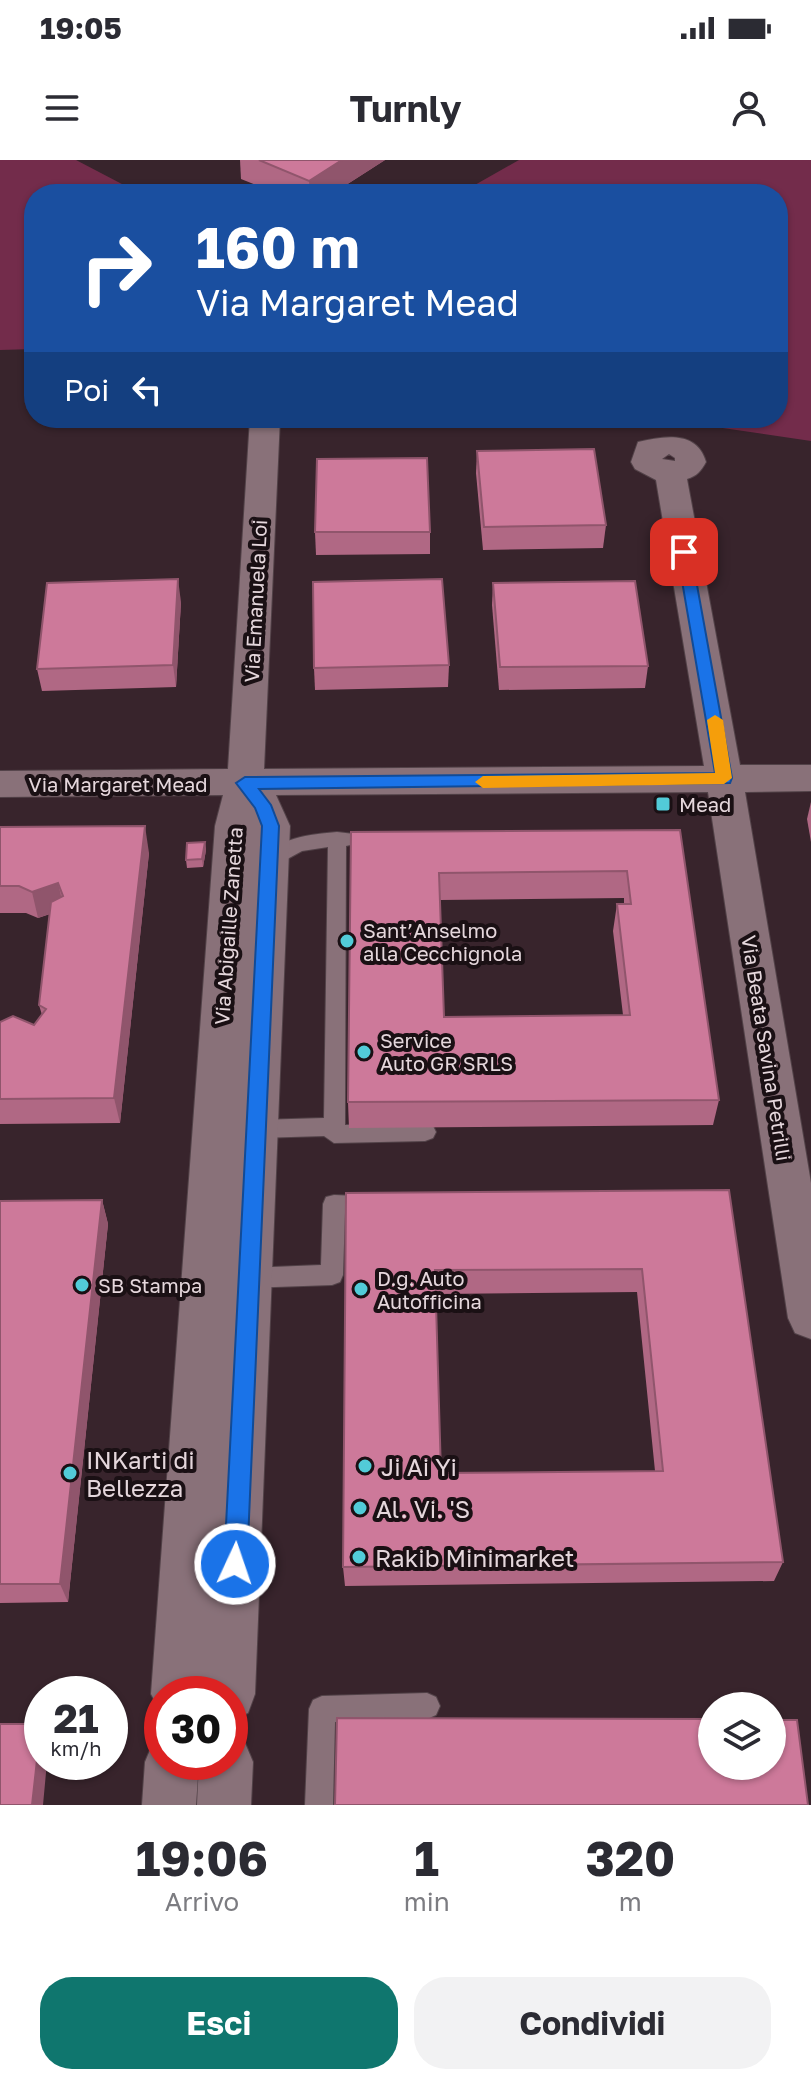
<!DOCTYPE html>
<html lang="it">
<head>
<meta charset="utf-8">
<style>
  body { margin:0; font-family:"Golos Text",sans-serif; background:#f2f2f3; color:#2b2b33; height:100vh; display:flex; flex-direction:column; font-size:30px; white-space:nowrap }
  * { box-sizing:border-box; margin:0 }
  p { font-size:26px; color:#7c7c81 }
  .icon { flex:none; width:44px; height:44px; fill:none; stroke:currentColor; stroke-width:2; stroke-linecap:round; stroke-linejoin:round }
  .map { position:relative; height:1645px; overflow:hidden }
  .panel { display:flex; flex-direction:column; background:#fff; flex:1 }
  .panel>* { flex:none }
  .hud { position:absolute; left:24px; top:24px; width:764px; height:244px; border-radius:32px; box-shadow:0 2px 6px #0004; background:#1a4fa0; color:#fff; overflow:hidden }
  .fabs { position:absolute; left:698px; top:1532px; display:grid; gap:16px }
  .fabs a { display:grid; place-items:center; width:88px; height:88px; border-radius:50%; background:#fff; box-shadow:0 2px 6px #0004; font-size:40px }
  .speed { position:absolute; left:24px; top:1516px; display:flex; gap:16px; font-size:40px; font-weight:700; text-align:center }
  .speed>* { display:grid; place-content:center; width:104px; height:104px; border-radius:50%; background:#fff; box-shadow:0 2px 6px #0004; line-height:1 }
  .speed small { font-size:20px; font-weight:400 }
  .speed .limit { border:12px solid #d22; background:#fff; color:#111 }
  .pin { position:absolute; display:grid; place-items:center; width:68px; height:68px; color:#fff; margin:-34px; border-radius:16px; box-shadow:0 4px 12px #0006 }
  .me { position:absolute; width:88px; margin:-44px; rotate:3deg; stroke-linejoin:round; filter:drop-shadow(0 0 6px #0008) }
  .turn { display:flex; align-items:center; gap:28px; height:168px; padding:0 40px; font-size:36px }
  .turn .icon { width:104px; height:104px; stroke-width:2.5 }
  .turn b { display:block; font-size:56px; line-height:68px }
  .then { display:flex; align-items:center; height:76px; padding:0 40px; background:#0003; gap:16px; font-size:30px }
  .eta { display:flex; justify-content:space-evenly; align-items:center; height:136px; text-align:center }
  .eta b { font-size:48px; font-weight:700; line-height:56px }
  .button { display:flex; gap:16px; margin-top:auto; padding:16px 40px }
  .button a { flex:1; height:92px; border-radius:32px; background:#0f766e; color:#fff; font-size:32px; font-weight:700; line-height:92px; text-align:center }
  .button a+a { background:#f2f2f3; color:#2b2b33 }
  .status { display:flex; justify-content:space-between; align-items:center; height:56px; padding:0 40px; background:#fff; direction:ltr }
  .status svg { height:22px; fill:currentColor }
  header { display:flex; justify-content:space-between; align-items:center; height:104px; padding:0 40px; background:#fff; font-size:36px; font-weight:700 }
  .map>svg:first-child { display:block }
</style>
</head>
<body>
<div class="status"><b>19:05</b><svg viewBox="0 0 49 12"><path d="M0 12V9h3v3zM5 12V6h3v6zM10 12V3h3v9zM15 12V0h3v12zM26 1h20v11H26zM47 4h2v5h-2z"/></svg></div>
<header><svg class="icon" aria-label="menu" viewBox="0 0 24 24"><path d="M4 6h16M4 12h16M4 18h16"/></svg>Turnly<svg class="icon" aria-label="person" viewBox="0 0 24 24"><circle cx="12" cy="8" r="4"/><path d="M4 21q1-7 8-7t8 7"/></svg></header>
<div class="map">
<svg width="811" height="1645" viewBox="0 0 811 1645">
  <rect width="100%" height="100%" fill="#38242c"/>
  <g fill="#732c4b">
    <polygon points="0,0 76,0 141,34 34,34 34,189 0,190"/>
    <polygon points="519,0 811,0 811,281 654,258 778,258 778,34 459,34"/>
  </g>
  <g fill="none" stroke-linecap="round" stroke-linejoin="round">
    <g stroke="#524248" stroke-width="2">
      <g id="lane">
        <path d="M337 672 354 674 356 679 354 684 346 686 345 965 425 963 433 966 436 972 433 978 425 981 334 983 324 976 258 978 250 975 247 969 250 963 258 960 324 958 328 687 302 691 269 709 260 702C275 678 311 674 337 672Z"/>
        <polygon points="334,1035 381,1037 384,1044 381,1051 345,1053 343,1115 340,1122 332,1125 250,1128 242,1125 239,1118 242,1111 250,1108 321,1105 323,1044 326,1037"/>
        <polygon points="427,1533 436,1537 440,1546 436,1555 427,1559 335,1562 333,1645 305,1645 309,1549 313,1540 322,1536"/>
      </g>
    </g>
    <g stroke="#524248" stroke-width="2">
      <g id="street">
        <path d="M250 258H280L264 609 704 606 656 320 635 309 631 302 638 282C664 276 697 270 706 302 701 311 697 316 687 319L740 605H811V631L745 632 811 1023V1179L795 1173 788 1158 708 632 276 635 290 666 255 1534 248 1553 230 1560V1534H162V1554L151 1534 215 666 223 635 0 637V611L228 609ZM669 294 675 298V301L662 299Z"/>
        <polygon points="230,1577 245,1583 253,1602 251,1645 197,1645 199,1602 230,1602"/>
        <polygon points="162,1579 162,1602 199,1602 196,1645 142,1645 145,1602 153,1583"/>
      </g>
    </g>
    <use href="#lane" fill="#897179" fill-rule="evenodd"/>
    <use href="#street" fill="#897179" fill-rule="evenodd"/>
  </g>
  <g fill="#b06884" fill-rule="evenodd">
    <polygon points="240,0 385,0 332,34 278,34 241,19"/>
    <polygon points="477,291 606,365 603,388 483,390 476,313"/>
    <polygon points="315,372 430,372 430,394 316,395"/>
    <polygon points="493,423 648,506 645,528 499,530 492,445"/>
    <polygon points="181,442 176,527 42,531 37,509"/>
    <polygon points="449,505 448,527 315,530 314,508"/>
    <polygon points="811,642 811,682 807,659"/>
    <polygon points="0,667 149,693 120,963 0,964 0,862 34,865 42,855 39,845 50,754 38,758 26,753 0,753"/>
    <path d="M680 670 719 940 713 965 349 968 348 942 351 672ZM624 738V744H617L613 771 623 855 444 857 440 740Z"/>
    <polygon points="205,682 206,690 203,707 187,708 186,700"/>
    <path d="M729 1030 783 1402 774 1421 345 1426 343 1407 346 1033ZM637 1132 655 1311 441 1313 436 1134Z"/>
    <polygon points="102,1040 108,1064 68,1442 0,1443 0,1041"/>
  </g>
  <g fill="#90556c">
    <polygon points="342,0 385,0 332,34 310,34 309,21"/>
    <polygon points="178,419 181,442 176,527 173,505"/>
    <polygon points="145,666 149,693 120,963 114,938"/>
    <polygon points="205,682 206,690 203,707 202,699"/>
    <polygon points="58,723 64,749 38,758 32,732"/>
    <polygon points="102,1040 108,1064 68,1442 60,1424"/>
    <polygon points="41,1564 42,1566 42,1602 47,1602 43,1645 32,1645"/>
  </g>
  <g fill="#cd799a" stroke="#90556c" stroke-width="2" fill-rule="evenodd">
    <polygon points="259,0 342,0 309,21"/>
    <polygon points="594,289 606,365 484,367 477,291"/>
    <polygon points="427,298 430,372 315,372 317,299"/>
    <polygon points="178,419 173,505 37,509 47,423"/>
    <polygon points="442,419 449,505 314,508 313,422"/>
    <polygon points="635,421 648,506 500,507 493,423"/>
    <polygon points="145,666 114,938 0,939 0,862 13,856 34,865 46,849 39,845 51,742 63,736 58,723 32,732 19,726 0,726 0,667"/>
    <path d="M680 670 719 940 348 942 351 672ZM627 711 631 744H617L630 855 444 857 439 713Z"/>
    <polygon points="205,682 202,699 186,700 187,683"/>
    <path d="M729 1030 783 1402 343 1407 346 1033ZM642 1109 663 1311 441 1313 435 1110Z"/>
    <polygon points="102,1040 60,1424 0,1424 0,1041"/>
    <polygon points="337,1558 712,1559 712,1606 772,1606 772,1560 797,1560 808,1645 335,1645"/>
    <polygon points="0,1564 41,1564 32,1645 0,1645"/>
  </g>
  <polygon fill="#1a73e8" stroke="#114b97" stroke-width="2" points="684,387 691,392 732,618 730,623 259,629 271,645 279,666 247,1404 243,1412 235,1415 227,1412 224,1404 262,666 255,648 236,623 245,617 715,613 677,392"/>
  <polygon fill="#f59e0b" points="715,555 723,560 732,618 724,624 483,628 475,622 483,616 715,613 707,560"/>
  <g fill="#52cbd8" stroke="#1a1014" stroke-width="3">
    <rect x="655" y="636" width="16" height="16" rx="4"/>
    <circle cx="347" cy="781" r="8"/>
    <circle cx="364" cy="892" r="8"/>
    <circle cx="82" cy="1125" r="8"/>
    <circle cx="361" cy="1129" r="8"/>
    <circle cx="365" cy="1306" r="8"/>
    <circle cx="70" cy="1313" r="8"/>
    <circle cx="360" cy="1348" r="8"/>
    <circle cx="359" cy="1397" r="8"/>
  </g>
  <g text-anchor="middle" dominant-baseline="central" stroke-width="8" stroke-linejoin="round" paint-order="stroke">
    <g font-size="20" fill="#e5d7dc" stroke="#1a1014">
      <text transform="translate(255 441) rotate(-87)">Via Emanuela Loi</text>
      <text x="118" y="624">Via Margaret Mead</text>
      <text transform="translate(228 766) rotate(-86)">Via Abigaille Zanetta</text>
      <text transform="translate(767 888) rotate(81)">Via Beata Savina Petrilli</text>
    </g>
    <g font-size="20" fill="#e5d7dc" stroke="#1a1014" text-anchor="start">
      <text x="679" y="644">Mead</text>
      <text x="363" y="770">Sant’Anselmo<tspan x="363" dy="23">alla Cecchignola</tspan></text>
      <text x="380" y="880">Service<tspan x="380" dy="23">Auto GR SRLS</tspan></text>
      <text x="377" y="1118">D.g. Auto<tspan x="377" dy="23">Autofficina</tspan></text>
      <text x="98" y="1125">SB Stampa</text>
    </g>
    <g font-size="24" fill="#e5d7dc" stroke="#1a1014" text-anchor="start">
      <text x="86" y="1299">INKarti di<tspan x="86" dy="28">Bellezza</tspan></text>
      <text x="381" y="1306">Ji Ai Yi</text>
      <text x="376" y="1348">Al. Vi. 'S</text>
      <text x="375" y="1397">Rakib Minimarket</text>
    </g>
  </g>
</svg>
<div class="fabs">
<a><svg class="icon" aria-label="layers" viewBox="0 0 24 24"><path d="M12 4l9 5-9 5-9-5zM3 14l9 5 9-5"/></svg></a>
</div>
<div class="speed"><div>21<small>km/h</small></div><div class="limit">30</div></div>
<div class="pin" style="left:684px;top:392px;background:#d93025"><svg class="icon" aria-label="arrive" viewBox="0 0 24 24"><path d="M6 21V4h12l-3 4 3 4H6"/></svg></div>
<svg class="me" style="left:235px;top:1404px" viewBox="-20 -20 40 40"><circle r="17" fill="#1a73e8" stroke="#fff" stroke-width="3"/><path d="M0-11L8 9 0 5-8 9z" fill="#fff"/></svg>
<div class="hud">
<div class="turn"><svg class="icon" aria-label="right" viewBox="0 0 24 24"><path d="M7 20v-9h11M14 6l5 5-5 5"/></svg><div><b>160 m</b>Via Margaret Mead</div></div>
<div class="then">Poi<svg class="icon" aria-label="left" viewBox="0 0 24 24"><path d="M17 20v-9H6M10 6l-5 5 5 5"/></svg></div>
</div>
</div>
<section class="panel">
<div class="eta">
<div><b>19:06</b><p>Arrivo</p></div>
<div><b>1</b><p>min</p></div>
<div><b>320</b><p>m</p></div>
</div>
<div class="button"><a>Esci</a><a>Condividi</a></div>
</section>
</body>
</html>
